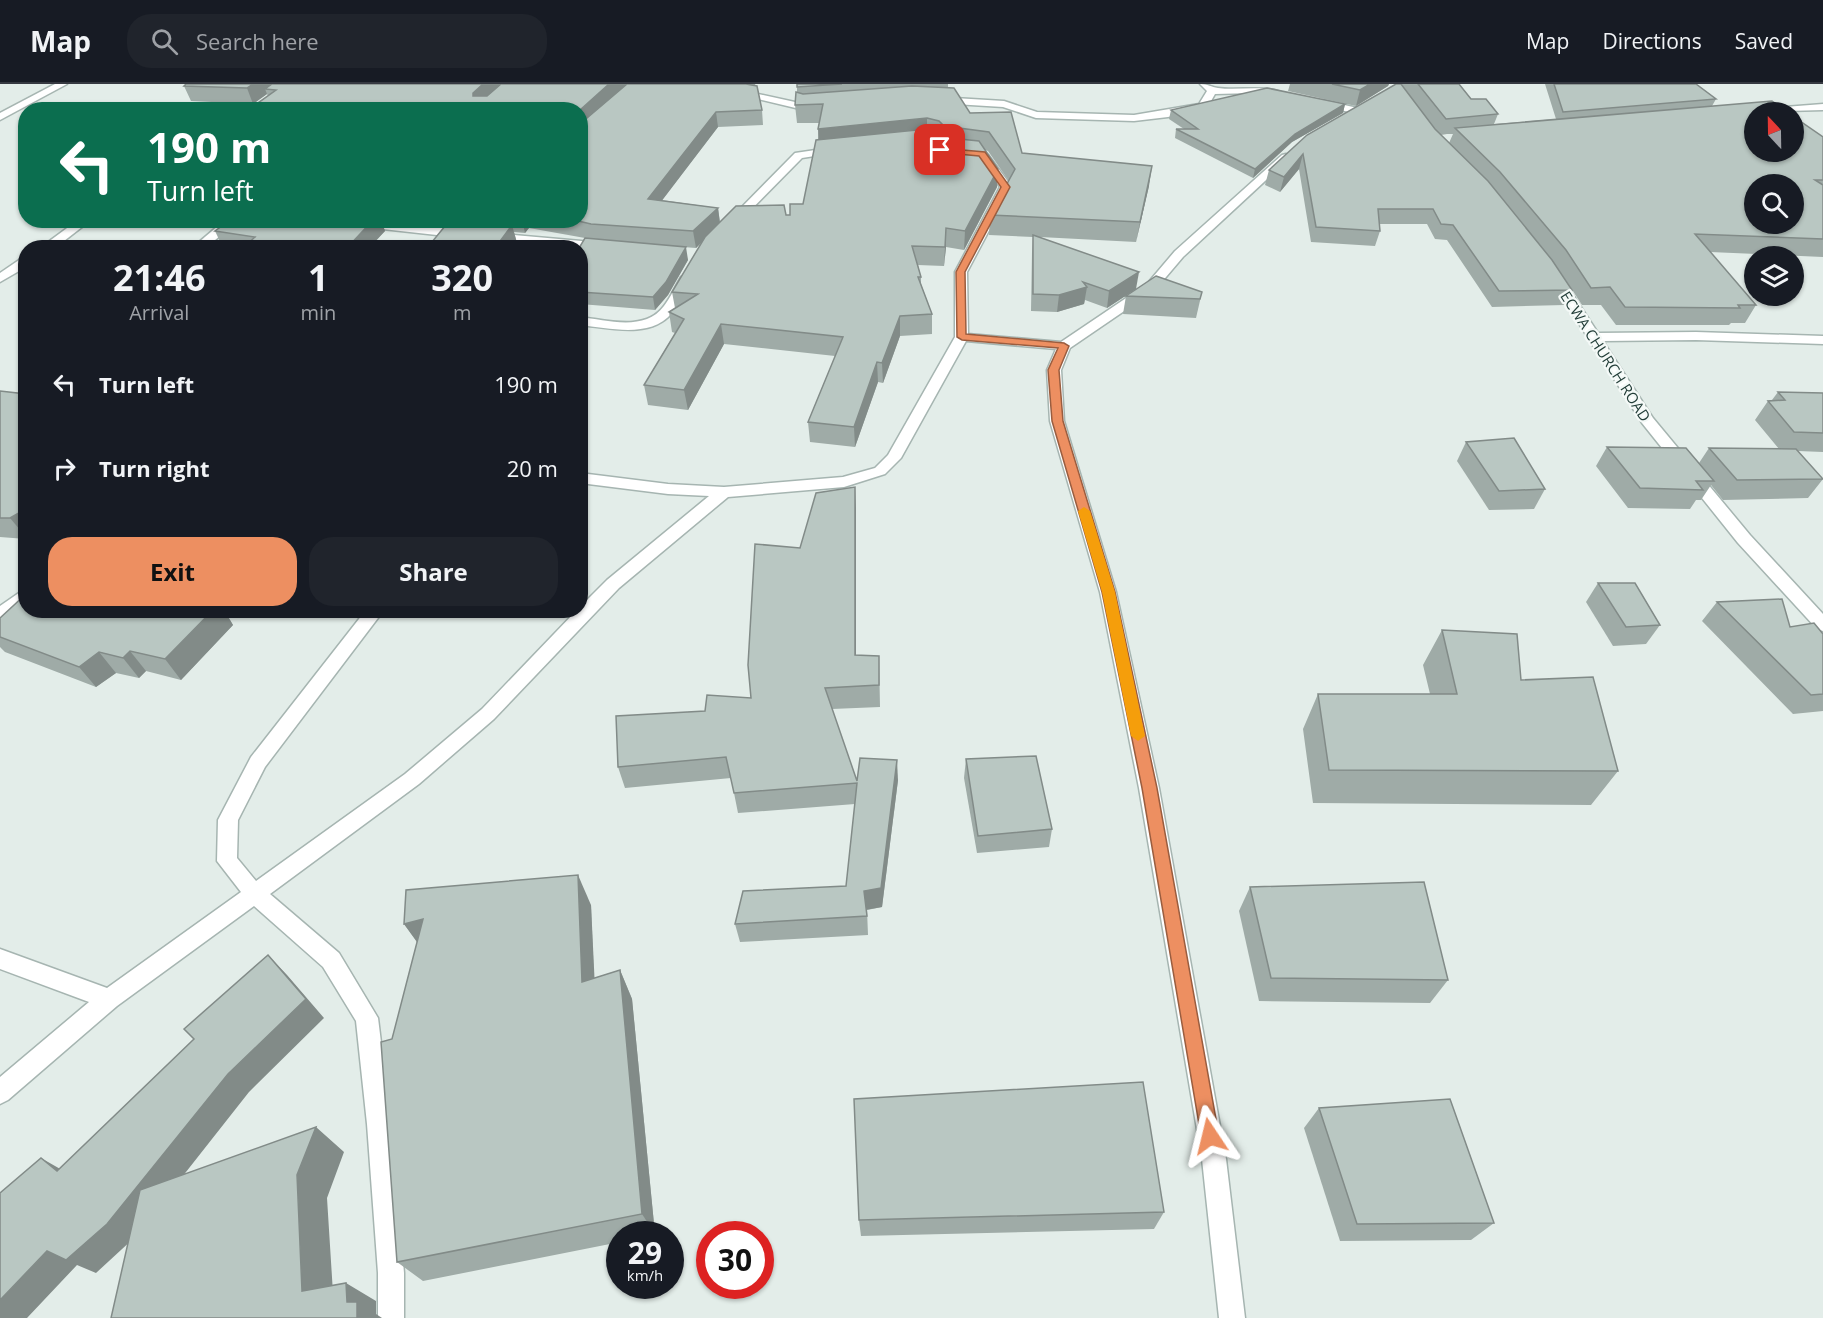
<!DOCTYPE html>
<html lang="en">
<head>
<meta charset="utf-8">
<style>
  body { margin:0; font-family:"Open Sans",sans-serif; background:#20242c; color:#f1f3f6; height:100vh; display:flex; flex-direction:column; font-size:22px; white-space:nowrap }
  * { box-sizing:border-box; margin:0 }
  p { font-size:20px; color:#9ea1a6 }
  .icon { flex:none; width:33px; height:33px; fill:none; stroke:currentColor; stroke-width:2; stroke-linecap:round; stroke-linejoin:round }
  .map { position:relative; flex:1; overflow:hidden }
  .side { position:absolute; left:18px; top:156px; width:570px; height:378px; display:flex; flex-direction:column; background:#171b24; border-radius:24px; box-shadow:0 2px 4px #0004 }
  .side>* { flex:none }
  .guide { position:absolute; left:18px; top:18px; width:570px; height:126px; border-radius:24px; box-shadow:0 2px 4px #0004; background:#0b6e4f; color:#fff; overflow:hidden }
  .needle { width:39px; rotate:338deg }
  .controls { position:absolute; left:1744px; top:18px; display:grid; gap:12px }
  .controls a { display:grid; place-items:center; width:60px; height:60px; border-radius:50%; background:#171b24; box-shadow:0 2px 4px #0004; font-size:30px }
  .speed { position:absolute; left:606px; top:1137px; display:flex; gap:12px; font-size:30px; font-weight:700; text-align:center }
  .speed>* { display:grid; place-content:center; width:78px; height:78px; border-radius:50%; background:#171b24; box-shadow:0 2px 4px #0004; line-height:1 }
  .speed small { font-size:15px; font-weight:400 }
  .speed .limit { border:9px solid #d22; background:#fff; color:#111 }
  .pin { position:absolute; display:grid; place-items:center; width:51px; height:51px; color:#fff; margin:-26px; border-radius:12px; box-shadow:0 3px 9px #0006 }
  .me { position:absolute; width:66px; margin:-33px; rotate:350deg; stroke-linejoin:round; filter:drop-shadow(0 0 4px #0008) }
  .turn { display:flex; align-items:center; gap:21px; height:126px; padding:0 30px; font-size:27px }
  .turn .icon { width:78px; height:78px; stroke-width:2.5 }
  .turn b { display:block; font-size:42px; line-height:51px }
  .eta { display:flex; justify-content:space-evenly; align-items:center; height:102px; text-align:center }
  .eta b { font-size:36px; font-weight:700; line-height:42px }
  .cta { display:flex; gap:12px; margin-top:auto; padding:12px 30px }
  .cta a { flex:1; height:69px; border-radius:24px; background:#ed8f61; color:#111; font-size:24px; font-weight:700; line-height:69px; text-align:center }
  .cta a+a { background:#20242c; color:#f1f3f6 }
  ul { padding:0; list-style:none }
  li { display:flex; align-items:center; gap:18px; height:84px; padding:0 30px }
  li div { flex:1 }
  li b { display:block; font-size:22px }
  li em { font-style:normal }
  header { display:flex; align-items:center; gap:36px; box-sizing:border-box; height:84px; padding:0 30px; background:#171b24; border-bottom:2px solid #363941 }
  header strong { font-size:28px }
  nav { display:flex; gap:33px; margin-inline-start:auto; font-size:21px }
  .search { width:420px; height:54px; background:#20242c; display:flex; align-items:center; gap:15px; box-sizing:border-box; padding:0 21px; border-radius:24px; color:#9ea1a6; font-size:22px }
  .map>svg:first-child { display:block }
</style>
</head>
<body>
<header>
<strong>Map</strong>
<div class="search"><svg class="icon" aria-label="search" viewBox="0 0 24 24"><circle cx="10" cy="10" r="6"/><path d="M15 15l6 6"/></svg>Search here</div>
<nav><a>Map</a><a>Directions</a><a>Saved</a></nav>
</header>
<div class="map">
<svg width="1823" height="1234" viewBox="0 0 1823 1234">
  <rect width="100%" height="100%" fill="#e3ede9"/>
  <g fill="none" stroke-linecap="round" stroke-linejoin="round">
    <g stroke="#a6b5b1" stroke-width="3">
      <g id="street">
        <polygon points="55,0 67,0 0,36 0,29"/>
        <polygon points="694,0 712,0 804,20 818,18 823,21 804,26"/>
        <path d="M1200 0C1208 0 1211 3 1218 4 1239 7 1267 0 1285 10L1280 13 1254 9 1215 10 1207 24 1168 33 1134 37 1036 34 1003 23 938 19 933 16 938 13 1004 17 1037 28 1134 31 1199 20 1207 7Z"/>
        <polygon points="1322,16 1362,25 1363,27 1358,30 1318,21 1317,19"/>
        <polygon points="1823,20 1823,26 1755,28 1760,25"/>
        <polygon points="836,63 840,64 840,68 802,74 737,140 729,140 729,136 795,69"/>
        <polygon points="984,70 988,71 1012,103 967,188 968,250 1061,258 1147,200 1175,167 1282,71 1286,70 1291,73 1183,173 1155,206 1070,264 1061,286 1064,337 1116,508 1159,704 1226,1075 1245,1234 1219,1234 1202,1075 1139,704 1100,508 1050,337 1047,286 1056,265 966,257 901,374 885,390 844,403 728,413 619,504 494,635 419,700 270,810 339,869 378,934 391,1040 404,1189 404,1234 378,1234 378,1189 367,1040 356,937 323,883 254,822 117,922 8,1016 0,1020 0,993 89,918 0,885 0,865 107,904 241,808 217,777 218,736 251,673 366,526 384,526 265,683 238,736 237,774 256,797 405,690 482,625 577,526 580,526 580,523 607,496 709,412 668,410 580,399 580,389 668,400 724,403 843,393 875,384 888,371 955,253 955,188 1000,103 979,73"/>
        <polygon points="78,136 91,136 55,164 40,164"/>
        <polygon points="225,136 238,136 206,164 192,164"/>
        <polygon points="323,136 367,136 464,146 470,150 464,154 328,139"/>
        <polygon points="491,149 604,159 610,163 604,167 487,155 487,151"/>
        <polygon points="22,174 26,174 26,183 0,198 0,189"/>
        <polygon points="1556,190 1560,191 1598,249 1696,248 1823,252 1823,260 1696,256 1603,257 1653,334 1750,451 1823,530 1823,547 1817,545 1738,459 1642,339 1550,194"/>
        <path d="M685 192 691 196C685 207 680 219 672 229 650 255 610 244 580 241V233C607 236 645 248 664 222 671 213 675 203 681 193Z"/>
        <polygon points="26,504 26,519 6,535 0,537 0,522"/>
      </g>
    </g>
    <use href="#street" fill="#fff" fill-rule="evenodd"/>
  </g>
  <g fill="#9faba7" fill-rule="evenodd">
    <polygon points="186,0 755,0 762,26 763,41 718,43 662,116 718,124 720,138 790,131 803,120 818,56 819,39 797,39 795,21 797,8 797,0 948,0 948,4 970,29 1022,69 1149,102 1136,158 1040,153 1136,205 1107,224 1085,216 1084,220 1057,228 1031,227 1032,168 1033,153 989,151 990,131 1009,97 988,67 985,66 997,103 964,166 946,163 944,182 918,181 921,193 921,200 932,230 932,250 900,252 883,299 878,298 855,363 810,358 808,338 835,272 724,260 688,326 648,321 644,301 675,249 672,248 669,228 675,224 672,208 702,158 696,164 683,163 688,176 668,211 655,226 580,220 580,164 585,154 529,144 525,149 514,148 517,159 514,164 427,164 448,139 428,136 480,136 479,138 488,139 487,136 580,136 268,12 267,10 253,20 191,17 184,2"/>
    <polygon points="1290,0 1389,0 1388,2 1356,22 1288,7"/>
    <path d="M1396 0H1459L1471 15 1498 30 1494 40 1556 35 1545 0H1696L1716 15 1712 22 1823 53V173L1710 168 1756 221 1745 239H1731L1729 241H1616L1601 221H1582L1558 184 1572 206 1564 221 1492 223 1447 156 1435 155 1427 140H1379L1380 147 1375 162 1311 158 1299 85 1280 108 1265 101 1269 86ZM1447 50H1453L1449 59 1441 51Z"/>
    <polygon points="1345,20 1343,29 1292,58 1253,94 1175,54 1176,45 1184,45 1169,35 1171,26"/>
    <polygon points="230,136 381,136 385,147 369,164 223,164 215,147"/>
    <polygon points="1202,208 1196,234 1123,230 1126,212"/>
    <polygon points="0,307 26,310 26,455 0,453"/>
    <polygon points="1778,308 1823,309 1823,368 1798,367 1823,395 1808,414 1723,416 1711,401 1701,416 1696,416 1690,425 1628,424 1596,382 1607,363 1699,379 1709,364 1779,365 1755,336 1768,317 1772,316"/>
    <polygon points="1466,358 1545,405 1534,425 1489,426 1457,377"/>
    <polygon points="856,424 856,571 879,572 880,623 832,625 857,697 898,696 882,823 867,826 868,851 740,858 735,840 846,802 855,720 738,729 731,694 625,704 618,683 705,627 751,614 800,464"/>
    <polygon points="1598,499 1660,541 1646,560 1613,562 1586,518"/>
    <polygon points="1717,518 1790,543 1823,550 1823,627 1793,630 1702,537"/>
    <polygon points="26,526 224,526 233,541 181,596 146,587 139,594 116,589 96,603 5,568 0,563 0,534"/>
    <polygon points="1442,546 1521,596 1618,687 1591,721 1313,719 1303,645 1318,610 1430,610 1423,581"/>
    <polygon points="966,675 1052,745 1049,763 977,769 964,694"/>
    <polygon points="1250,803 1448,896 1430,919 1259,917 1239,827"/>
    <polygon points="591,821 594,894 620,886 632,915 655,1150 620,1150 620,1158 423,1197 397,1178 392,955 417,858 404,840"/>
    <polygon points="1319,1024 1494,1139 1471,1156 1340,1157 1304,1044"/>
    <polygon points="1164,1128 1154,1145 861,1152 859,1136"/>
  </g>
  <g fill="#828b88">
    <polygon points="253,0 281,0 265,5 267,10 253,20 247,4"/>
    <polygon points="483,0 504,0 477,26 473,12 473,9"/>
    <polygon points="609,0 629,0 580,44 580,26"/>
    <polygon points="1370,0 1389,0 1388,2 1356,22 1360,6"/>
    <polygon points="1345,20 1343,29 1292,58 1253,94 1255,85 1295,50"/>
    <polygon points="716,28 718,43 651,131 648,115"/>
    <polygon points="927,34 927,53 819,64 818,45"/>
    <polygon points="1303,70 1299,85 1280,108 1284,93"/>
    <polygon points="1152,82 1149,102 1136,158 1140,138"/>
    <polygon points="998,85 997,103 964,166 965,147"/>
    <polygon points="718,124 720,140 696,164 693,147"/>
    <polygon points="373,136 381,136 385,147 369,164 347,164"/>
    <polygon points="522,136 527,136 529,144 525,149"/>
    <polygon points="512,141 517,159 514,164 495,164"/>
    <polygon points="946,144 946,163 944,182"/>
    <polygon points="686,163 688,176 668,211 655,226 653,213"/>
    <polygon points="1139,188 1136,205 1107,224 1109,207"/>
    <polygon points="1087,203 1084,220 1057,228 1059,211"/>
    <polygon points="900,232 900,252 883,299 882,279"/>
    <polygon points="721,240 724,260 688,326 684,306"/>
    <polygon points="877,278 878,298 855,363 854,343"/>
    <polygon points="855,403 856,424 856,592 855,571"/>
    <polygon points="26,425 26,453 10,434"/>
    <polygon points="213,526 224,526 233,541 181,596 165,575"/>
    <polygon points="130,567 146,587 139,594 123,574"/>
    <polygon points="99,568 116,589 96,603 79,583"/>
    <polygon points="897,676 898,696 882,823 865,826 864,807"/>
    <polygon points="578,791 591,821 596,926 582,898"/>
    <polygon points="423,835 425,869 404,840"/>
    <polygon points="268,871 287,891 324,934 249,1008 134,1154 96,1189 77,1181 27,1234 0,1234 0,1216 47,1167"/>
    <polygon points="620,886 632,915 655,1150 642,1130"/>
    <polygon points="316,1043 344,1068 327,1114 334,1225 302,1207 297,1091"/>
    <polygon points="41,1074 69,1090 57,1087"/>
    <polygon points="346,1199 376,1217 376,1230 382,1234 357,1234 347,1218"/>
  </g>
  <g fill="#b9c7c2" stroke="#828b88" stroke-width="1.5" fill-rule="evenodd">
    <polygon points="186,0 253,0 247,4 184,2"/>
    <polygon points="272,0 483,0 473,9 473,12 487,12 501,0 609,0 580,26 248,26 276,6 265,5"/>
    <polygon points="627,0 746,0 757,2 762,26 716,28 648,115 718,124 693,147 591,140 574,136 580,136 580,40"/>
    <polygon points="797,0 842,0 797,3"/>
    <polygon points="1332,0 1370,0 1360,6"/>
    <polygon points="1396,0 1401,0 1435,45 1488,97 1552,176 1572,206 1499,207 1453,141 1441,140 1433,125 1378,125 1380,147 1316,143 1303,70 1284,93 1269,86 1307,51"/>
    <polygon points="1418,0 1459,0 1471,15 1486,15 1498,30 1446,35"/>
    <polygon points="1554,0 1696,0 1716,15 1563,28"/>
    <polygon points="912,2 954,4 970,29 1011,28 1022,69 1152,82 1140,138 990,131 1015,85 989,48 944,42 939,37 927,34 818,45 823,20 795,21 796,8 803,10"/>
    <polygon points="1267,4 1345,20 1295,50 1255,85 1176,45 1198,45 1171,26"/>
    <path d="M1772 17 1788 28H1755V68H1794V33L1823 53V96H1815L1823 101V155L1695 150 1756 221H1738L1740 224 1625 223 1610 203 1591 204 1566 166 1500 88 1455 44ZM1755 100H1794V140H1755Z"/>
    <polygon points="927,45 940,53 979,57 998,85 965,147 946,144 945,163 912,162 921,193 918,193 932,230 900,232 882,279 877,278 854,343 808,338 843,253 721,240 684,306 644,301 684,235 669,228 698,210 672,208 705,153 736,122 784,121 786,131 790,131 790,120 803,120 816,56"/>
    <polygon points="230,136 373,136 347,164 243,164 255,153 215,147"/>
    <polygon points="450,136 461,136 512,141 495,164 427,164"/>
    <polygon points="1033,151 1139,188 1109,207 1083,198 1087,203 1059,211 1033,210"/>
    <polygon points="585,154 686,163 666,198 653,213 580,208 580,164 579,164"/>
    <polygon points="1156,192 1202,208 1200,215 1126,212"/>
    <polygon points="0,307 26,310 26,425 10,434 0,434"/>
    <polygon points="1778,308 1823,309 1823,349 1794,348 1768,317 1785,316"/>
    <polygon points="1514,354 1545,405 1499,407 1466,358"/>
    <polygon points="1607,363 1686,364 1714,397 1696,397 1703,406 1640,404"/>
    <polygon points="1709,364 1796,365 1823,395 1737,396"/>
    <polygon points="855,403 855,571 879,572 879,601 825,604 857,697 860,674 897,676 881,804 864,807 867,832 735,840 743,807 846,802 857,699 734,709 726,673 618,683 616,632 705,627 707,611 751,614 748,581 755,460 800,464 816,409"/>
    <polygon points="1598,499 1635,499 1660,541 1626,543"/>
    <polygon points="26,510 26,526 213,526 165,575 130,567 123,574 99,568 79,583 0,553 0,534"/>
    <polygon points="1782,515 1790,543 1814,539 1823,550 1823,610 1811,611 1717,518"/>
    <polygon points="1442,546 1517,550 1521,596 1593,593 1618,687 1329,686 1318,610 1457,610"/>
    <polygon points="1036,672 1052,745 978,752 966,675"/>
    <polygon points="578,791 582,898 620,886 642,1130 397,1178 381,958 392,955 423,835 404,840 406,806"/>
    <polygon points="1424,798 1448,896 1271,894 1250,803"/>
    <polygon points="268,871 306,915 228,990 107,1140 66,1176 47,1167 0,1216 0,1109 41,1074 57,1087 194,955 184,945"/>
    <polygon points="1143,998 1164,1128 859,1136 854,1015"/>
    <polygon points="1450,1015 1494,1139 1357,1140 1319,1024"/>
    <polygon points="316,1043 297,1091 302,1207 346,1199 347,1218 357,1218 357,1234 111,1234 140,1106"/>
  </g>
  <polygon fill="#ed8f61" stroke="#9a5d3f" stroke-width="1.5" points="940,64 985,68 1010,103 965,188 966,250 1064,259 1069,262 1059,286 1063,337 1115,508 1157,704 1219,1052 1216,1059 1210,1061 1204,1059 1201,1052 1142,704 1102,508 1052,337 1048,286 1058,264 962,256 957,253 956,188 1001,103 979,72 937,68 936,66"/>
  <polygon fill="#f59e0b" points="1084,423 1090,427 1115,508 1145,652 1138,657 1131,652 1102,508 1078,427"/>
  <g text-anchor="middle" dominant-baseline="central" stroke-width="4.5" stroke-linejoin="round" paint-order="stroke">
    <g font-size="15" fill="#233e39" stroke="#f4f9f7">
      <text transform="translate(1606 272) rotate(57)">ECWA CHURCH ROAD</text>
    </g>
  </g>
</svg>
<div class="controls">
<a><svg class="needle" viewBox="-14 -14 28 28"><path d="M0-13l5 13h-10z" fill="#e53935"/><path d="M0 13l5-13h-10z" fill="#9ea1a6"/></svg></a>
<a><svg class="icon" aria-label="search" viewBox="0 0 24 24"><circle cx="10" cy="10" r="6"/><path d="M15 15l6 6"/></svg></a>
<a><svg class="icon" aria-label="layers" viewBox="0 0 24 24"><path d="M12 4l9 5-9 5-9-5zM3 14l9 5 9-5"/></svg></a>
</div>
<div class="speed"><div>29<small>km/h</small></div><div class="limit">30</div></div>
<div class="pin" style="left:940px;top:66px;background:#d93025"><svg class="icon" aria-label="arrive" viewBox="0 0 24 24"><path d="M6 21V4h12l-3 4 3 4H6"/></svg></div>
<svg class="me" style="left:1210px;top:1052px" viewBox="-20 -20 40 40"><path d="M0-17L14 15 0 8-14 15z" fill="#ed8f61" stroke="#fff" stroke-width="4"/></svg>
<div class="guide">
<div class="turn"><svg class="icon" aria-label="left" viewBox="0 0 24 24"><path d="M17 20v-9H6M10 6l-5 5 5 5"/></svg><div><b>190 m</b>Turn left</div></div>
</div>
<section class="side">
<div class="eta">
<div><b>21:46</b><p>Arrival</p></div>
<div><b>1</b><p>min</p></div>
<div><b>320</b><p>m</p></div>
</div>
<ul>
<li><svg class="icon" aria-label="left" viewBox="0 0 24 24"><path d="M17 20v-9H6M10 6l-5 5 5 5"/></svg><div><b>Turn left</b></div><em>190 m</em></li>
<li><svg class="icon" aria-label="right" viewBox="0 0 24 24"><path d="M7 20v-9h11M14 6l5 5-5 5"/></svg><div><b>Turn right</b></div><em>20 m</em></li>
</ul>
<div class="cta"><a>Exit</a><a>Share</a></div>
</section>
</div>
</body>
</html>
